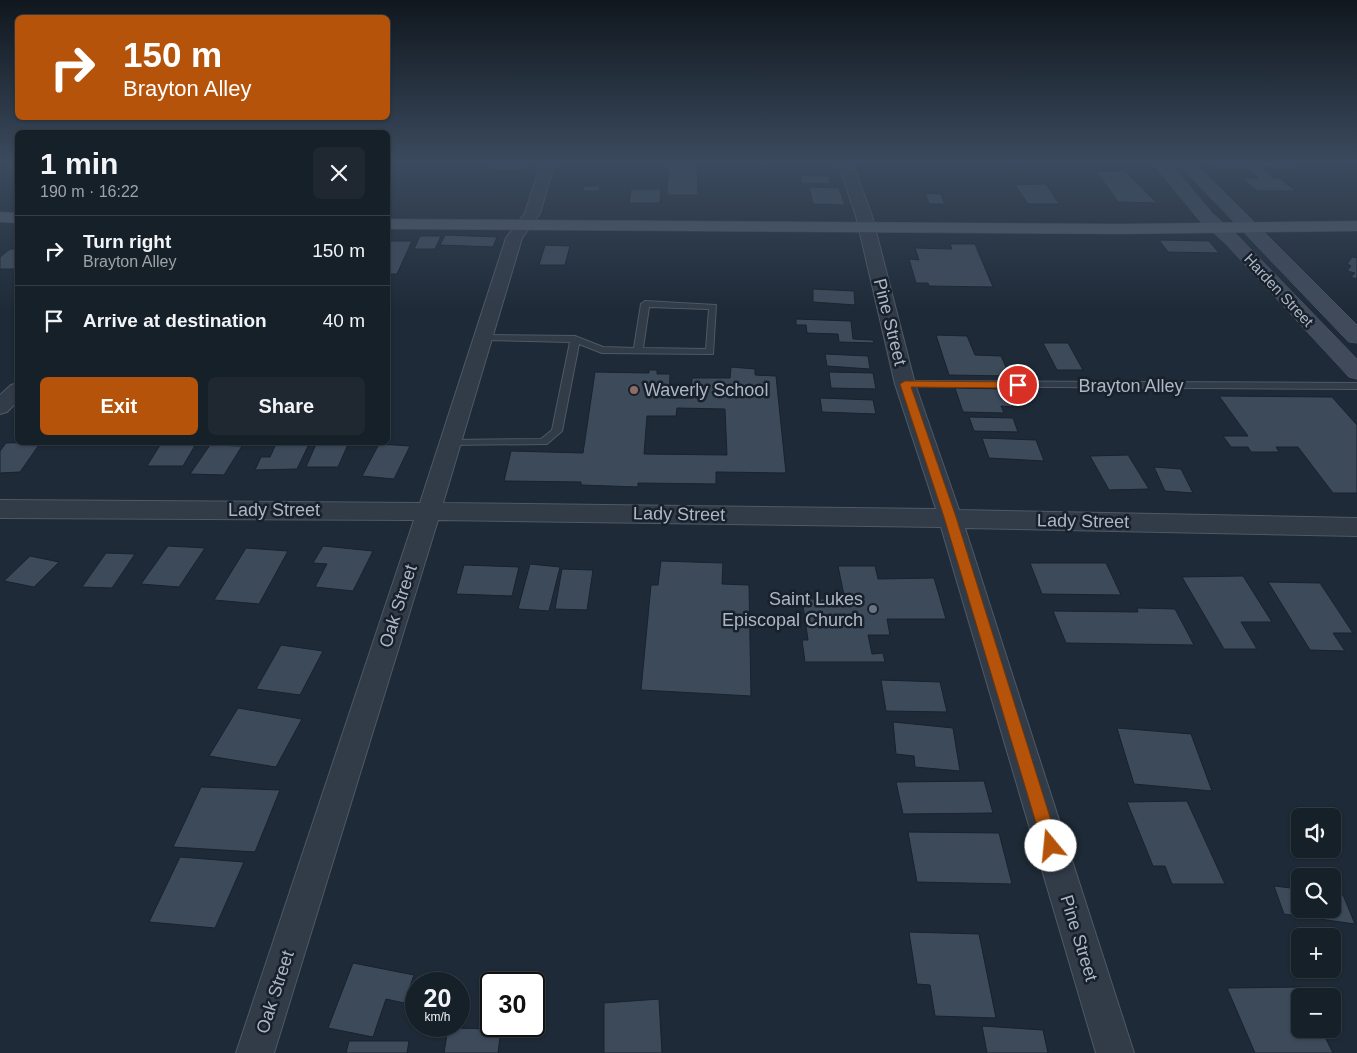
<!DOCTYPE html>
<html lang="en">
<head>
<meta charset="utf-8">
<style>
  body { margin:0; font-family:Helvetica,sans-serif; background:#1f2831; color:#f1f3f6; height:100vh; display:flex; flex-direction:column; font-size:19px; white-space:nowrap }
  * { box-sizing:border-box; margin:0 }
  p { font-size:16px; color:#9ea3a8 }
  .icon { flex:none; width:28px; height:28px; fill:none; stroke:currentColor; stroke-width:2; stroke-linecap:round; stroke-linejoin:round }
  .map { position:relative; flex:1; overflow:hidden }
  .sheet { position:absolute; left:15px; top:130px; width:375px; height:315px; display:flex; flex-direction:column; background:#162029; border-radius:8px; box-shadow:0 1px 4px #0004,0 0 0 1px #353e46 }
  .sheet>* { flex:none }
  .top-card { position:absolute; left:15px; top:15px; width:375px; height:105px; border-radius:8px; box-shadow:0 1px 4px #0004,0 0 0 1px #353e46; background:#b45309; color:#fff; overflow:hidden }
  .controls { position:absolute; left:1291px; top:808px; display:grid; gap:10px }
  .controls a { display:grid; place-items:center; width:50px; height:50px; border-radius:8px; background:#162029; box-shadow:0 1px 4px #0004,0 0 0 1px #353e46; font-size:25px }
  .speed { position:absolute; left:405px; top:972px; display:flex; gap:10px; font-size:25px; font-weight:700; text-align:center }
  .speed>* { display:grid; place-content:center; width:65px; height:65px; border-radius:50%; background:#162029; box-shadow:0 1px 4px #0004,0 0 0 1px #353e46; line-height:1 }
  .speed small { font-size:12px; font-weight:400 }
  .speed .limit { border:2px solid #111; border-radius:8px; background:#fff; color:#111 }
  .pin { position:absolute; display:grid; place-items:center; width:42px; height:42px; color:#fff; margin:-21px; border:2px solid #fff; border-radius:50%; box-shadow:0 1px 5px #0007 }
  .me { position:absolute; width:55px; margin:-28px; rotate:343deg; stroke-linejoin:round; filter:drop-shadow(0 0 4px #0008) }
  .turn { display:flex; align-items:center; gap:18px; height:105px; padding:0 25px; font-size:22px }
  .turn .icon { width:65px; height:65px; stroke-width:2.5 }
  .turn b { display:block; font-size:35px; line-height:42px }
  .round { display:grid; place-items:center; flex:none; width:52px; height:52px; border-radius:8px; background:#1f2831 }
  .overview { display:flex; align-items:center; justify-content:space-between; height:85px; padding:0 25px }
  h1 { font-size:30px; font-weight:700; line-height:38px }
  .cta { display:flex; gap:10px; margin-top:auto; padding:10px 25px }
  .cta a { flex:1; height:58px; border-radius:8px; background:#b45309; color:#fff; font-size:20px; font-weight:700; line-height:58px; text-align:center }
  .cta a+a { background:#1f2831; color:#f1f3f6 }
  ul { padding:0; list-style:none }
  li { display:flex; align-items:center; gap:15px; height:70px; padding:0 25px; border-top:1px solid #353e46 }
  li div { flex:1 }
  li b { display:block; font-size:19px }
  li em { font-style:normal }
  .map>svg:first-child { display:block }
</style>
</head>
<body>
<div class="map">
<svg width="1357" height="1053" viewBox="0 0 1357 1053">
  <rect width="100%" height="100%" fill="#1e2a37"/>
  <g fill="#3c4a5a" stroke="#19222e" fill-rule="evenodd">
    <polygon points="494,163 525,163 522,170 491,170"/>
    <polygon points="669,163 697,163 698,195 667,195"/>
    <polygon points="1211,163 1288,163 1294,168 1245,167 1246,168 1226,169 1215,166"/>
    <polygon points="1260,166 1274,178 1279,178 1296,191 1257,191 1242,178 1258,178 1245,167"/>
    <polygon points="1096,171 1125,171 1157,203 1118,202"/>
    <polygon points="800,175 829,176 830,184 801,183"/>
    <polygon points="1046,184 1059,204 1028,204 1015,185"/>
    <polygon points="584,186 600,186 599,191 583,191"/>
    <polygon points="809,187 839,188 845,205 813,204"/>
    <polygon points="631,189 661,189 660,203 629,203"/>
    <polygon points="925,193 941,194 945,204 929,204"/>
    <polygon points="445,235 497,237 493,247 440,245"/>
    <polygon points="420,236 441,236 435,249 414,249"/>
    <polygon points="1159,240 1209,241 1219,253 1168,252"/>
    <polygon points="388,241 412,241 397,274 388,274"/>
    <polygon points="950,244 975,244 993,287 929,286 928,283 916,283 909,259 919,260 915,248 952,249"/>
    <polygon points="545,245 570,246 565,265 539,265"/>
    <polygon points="10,249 18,249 18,269 0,269 0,257"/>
    <polygon points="1352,257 1357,258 1357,279 1351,277 1355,273 1347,271 1351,266 1347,264"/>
    <polygon points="813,289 854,291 855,305 813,302"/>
    <polygon points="796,319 851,321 853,339 873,340 874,343 839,342 838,334 807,333 806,325 796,325"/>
    <polygon points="936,335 967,336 975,355 1001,356 1010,376 949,375"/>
    <polygon points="1043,343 1068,343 1083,370 1057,370"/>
    <polygon points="825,354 868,356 870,369 827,366"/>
    <path d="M731 367 755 369V375L776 376 786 473 716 472V484L638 483V487L581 485V482L504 481 511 451 583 453 595 372 649 373V370H657V374H670L669 398H691L692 378H730ZM677 408 725 409 727 455 644 454 647 416H676Z"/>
    <polygon points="829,372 873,373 876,389 831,388"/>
    <polygon points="955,388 1006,389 1013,407 1001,406 1004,413 963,412"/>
    <polygon points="1219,396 1332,397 1357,425 1357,493 1333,493 1298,447 1276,447 1279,452 1251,452 1248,447 1231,447 1223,436 1248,436"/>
    <polygon points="820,398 873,400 876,414 822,412"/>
    <polygon points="969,417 1013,418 1018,432 974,431"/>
    <polygon points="982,438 1036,440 1044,461 989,458"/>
    <polygon points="41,442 20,472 0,473 0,451 6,443"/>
    <polygon points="162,442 197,442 183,466 147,466"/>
    <polygon points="277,442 310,442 297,469 255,470 261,457 270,457"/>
    <polygon points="317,442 349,442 338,467 306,467"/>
    <polygon points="379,444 410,446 394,479 362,476"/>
    <polygon points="210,445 242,446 224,475 190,474"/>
    <polygon points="1128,455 1149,489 1109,490 1090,456"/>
    <polygon points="1154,467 1181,469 1193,493 1165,491"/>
    <polygon points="168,546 205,548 179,587 141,584"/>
    <polygon points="323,546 373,551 353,591 315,587 327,564 313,563"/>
    <polygon points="246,548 288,551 259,604 214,600"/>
    <polygon points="106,553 135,554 112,588 82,587"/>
    <polygon points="30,556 59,562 34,587 4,581"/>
    <polygon points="661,561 723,563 722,584 749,585 751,696 641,690 651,585 658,585"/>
    <polygon points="1030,563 1106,563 1121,595 1042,594"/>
    <polygon points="530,564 560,567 549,611 518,609"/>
    <polygon points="464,565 519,567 512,596 456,594"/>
    <polygon points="838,566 875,566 878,579 934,578 946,619 887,619 890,635 868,635 872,654 883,653 885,662 805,662 802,640 808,640 802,599 838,599 837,595 844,595"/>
    <polygon points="562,569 593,570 587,610 555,609"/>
    <polygon points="1243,576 1272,622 1241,622 1257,649 1224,649 1182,577"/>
    <polygon points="1268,582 1320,583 1353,633 1333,633 1345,651 1310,650"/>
    <polygon points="1137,608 1175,609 1194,645 1066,643 1053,611 1138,612"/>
    <polygon points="281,645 323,651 300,695 256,689"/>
    <polygon points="881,680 940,682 947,712 886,711"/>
    <polygon points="238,708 302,719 276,767 209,756"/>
    <polygon points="893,722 953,728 960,771 915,767 914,756 896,754"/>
    <polygon points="1117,728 1191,734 1212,791 1134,784"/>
    <polygon points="984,781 993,813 903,814 896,782"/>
    <polygon points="201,787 280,790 255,852 173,847"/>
    <polygon points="1187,801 1225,884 1172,884 1165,866 1153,866 1127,802"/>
    <polygon points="908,832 999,833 1012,884 917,882"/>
    <polygon points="180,857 244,862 215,928 149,922"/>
    <polygon points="1274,886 1300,889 1300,909 1332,909 1332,893 1343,895 1355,924 1284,914"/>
    <polygon points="909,932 979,934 996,1018 935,1016 930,985 917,984"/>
    <polygon points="353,963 414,975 404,1003 386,999 373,1037 328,1028"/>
    <polygon points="1301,987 1305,996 1300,996 1300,1029 1321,1029 1333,1053 1255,1053 1227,988"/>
    <polygon points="659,999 662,1053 604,1053 604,1003"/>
    <polygon points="982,1026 1043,1030 1048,1053 987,1053"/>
    <polygon points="448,1028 501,1029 498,1053 444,1053"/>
    <polygon points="349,1041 409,1041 407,1053 346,1053"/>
  </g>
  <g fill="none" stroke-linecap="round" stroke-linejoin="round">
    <g stroke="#4f5966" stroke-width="2">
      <g id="service">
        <path d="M645 301 716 305 713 354 602 353 579 344 562 431 547 444 446 445 445 443 446 441 450 440 541 439 552 430 570 342 483 340 479 337 480 335 575 336 603 347 634 348 641 304ZM649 307 709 309 706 349 643 348Z"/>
        <polygon points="905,381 1357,383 1357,389 902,386 900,384"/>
      </g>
    </g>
    <g stroke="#4f5966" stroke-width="2">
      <g id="minor">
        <polygon points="541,163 555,163 540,213 522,238 443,503 936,509 895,384 856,216 838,163 852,163 872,216 915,384 959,510 1357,518 1357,536 965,528 1134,1053 1096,1053 941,527 438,520 274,1053 236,1053 414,520 0,518 0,500 420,503 506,238 525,213"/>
        <polygon points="18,383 18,401 7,412 0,414 0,395 11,385"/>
      </g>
    </g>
    <g stroke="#4f5966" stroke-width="1">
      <g id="secondary">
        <polygon points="1153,163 1170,163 1212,213 1237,235 1357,359 1357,379 1349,377 1225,243 1200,221"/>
        <polygon points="1178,163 1195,163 1357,325 1357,343 1349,342"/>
      </g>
    </g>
    <g stroke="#3b4451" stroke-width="1">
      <g id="primary">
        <polygon points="0,212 18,213 18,223 0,222"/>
        <polygon points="388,219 1120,224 1357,221 1357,231 1120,234 388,229"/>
      </g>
    </g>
    <use href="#service" fill="#323b48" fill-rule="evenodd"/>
    <use href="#minor" fill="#323b48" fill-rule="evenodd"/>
    <use href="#secondary" fill="#404a5b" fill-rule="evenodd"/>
    <use href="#primary" fill="#4f5a68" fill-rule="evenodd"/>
  </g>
  <linearGradient id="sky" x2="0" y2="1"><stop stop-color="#10171e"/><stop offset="0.52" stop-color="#3b4a5e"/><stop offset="1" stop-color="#3b4a5e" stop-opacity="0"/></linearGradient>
  <rect width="1357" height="311" fill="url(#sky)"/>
  <polygon fill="#b45309" stroke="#753606" points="905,381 1018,382 1023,385 1018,388 911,387 956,517 1059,846 1057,852 1051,854 1046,852 1043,846 944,517 900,384"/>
  <circle fill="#8d6e63" stroke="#18202c" stroke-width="2" cx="634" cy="390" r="5"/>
  <circle fill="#6b7280" stroke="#18202c" stroke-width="2" cx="873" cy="609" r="5"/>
  <g text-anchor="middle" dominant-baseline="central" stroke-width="5" stroke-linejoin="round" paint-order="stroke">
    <g font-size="15" fill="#acb6c5" stroke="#18202c">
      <text transform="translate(1279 290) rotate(47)">Harden Street</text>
    </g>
    <g font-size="18" fill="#acb6c5" stroke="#18202c">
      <text transform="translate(890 322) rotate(76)">Pine Street</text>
      <text x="1131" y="386">Brayton Alley</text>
      <text x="274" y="510">Lady Street</text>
      <text transform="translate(679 514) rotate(1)">Lady Street</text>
      <text transform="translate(1083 521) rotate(1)">Lady Street</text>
      <text transform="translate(398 606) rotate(-72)">Oak Street</text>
      <text transform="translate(1079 938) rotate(73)">Pine Street</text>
      <text transform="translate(275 992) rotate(-72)">Oak Street</text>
    </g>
    <g font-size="18" fill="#acb6c5" stroke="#18202c" text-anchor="start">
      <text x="644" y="390">Waverly School</text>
      <text x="863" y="599" text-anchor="end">Saint Lukes<tspan x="863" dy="21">Episcopal Church</tspan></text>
    </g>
  </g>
</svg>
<div class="controls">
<a><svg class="icon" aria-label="sound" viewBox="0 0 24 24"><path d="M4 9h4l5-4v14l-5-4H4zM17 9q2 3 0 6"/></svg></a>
<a><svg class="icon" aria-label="search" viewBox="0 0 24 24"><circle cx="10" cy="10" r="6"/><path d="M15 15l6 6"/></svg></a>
<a>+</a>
<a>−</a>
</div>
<div class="speed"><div>20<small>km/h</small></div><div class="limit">30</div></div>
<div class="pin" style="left:1018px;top:385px;background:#d93025"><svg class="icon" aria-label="arrive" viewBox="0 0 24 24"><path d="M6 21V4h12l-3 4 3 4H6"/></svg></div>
<svg class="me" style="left:1051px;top:846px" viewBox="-20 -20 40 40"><circle r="19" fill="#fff"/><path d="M0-13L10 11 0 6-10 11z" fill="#b45309"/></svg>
<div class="top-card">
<div class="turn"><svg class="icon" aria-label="right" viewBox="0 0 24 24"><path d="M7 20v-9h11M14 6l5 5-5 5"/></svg><div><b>150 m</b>Brayton Alley</div></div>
</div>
<section class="sheet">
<div class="overview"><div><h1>1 min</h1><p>190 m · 16:22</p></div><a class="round"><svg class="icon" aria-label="close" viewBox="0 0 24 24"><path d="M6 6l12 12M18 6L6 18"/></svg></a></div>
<ul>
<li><svg class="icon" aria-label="right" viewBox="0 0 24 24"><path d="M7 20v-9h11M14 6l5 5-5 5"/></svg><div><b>Turn right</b><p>Brayton Alley</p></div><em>150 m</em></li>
<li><svg class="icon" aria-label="arrive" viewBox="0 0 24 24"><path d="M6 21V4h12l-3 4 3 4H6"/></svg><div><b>Arrive at destination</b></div><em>40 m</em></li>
</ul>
<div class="cta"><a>Exit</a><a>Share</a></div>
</section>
</div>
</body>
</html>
